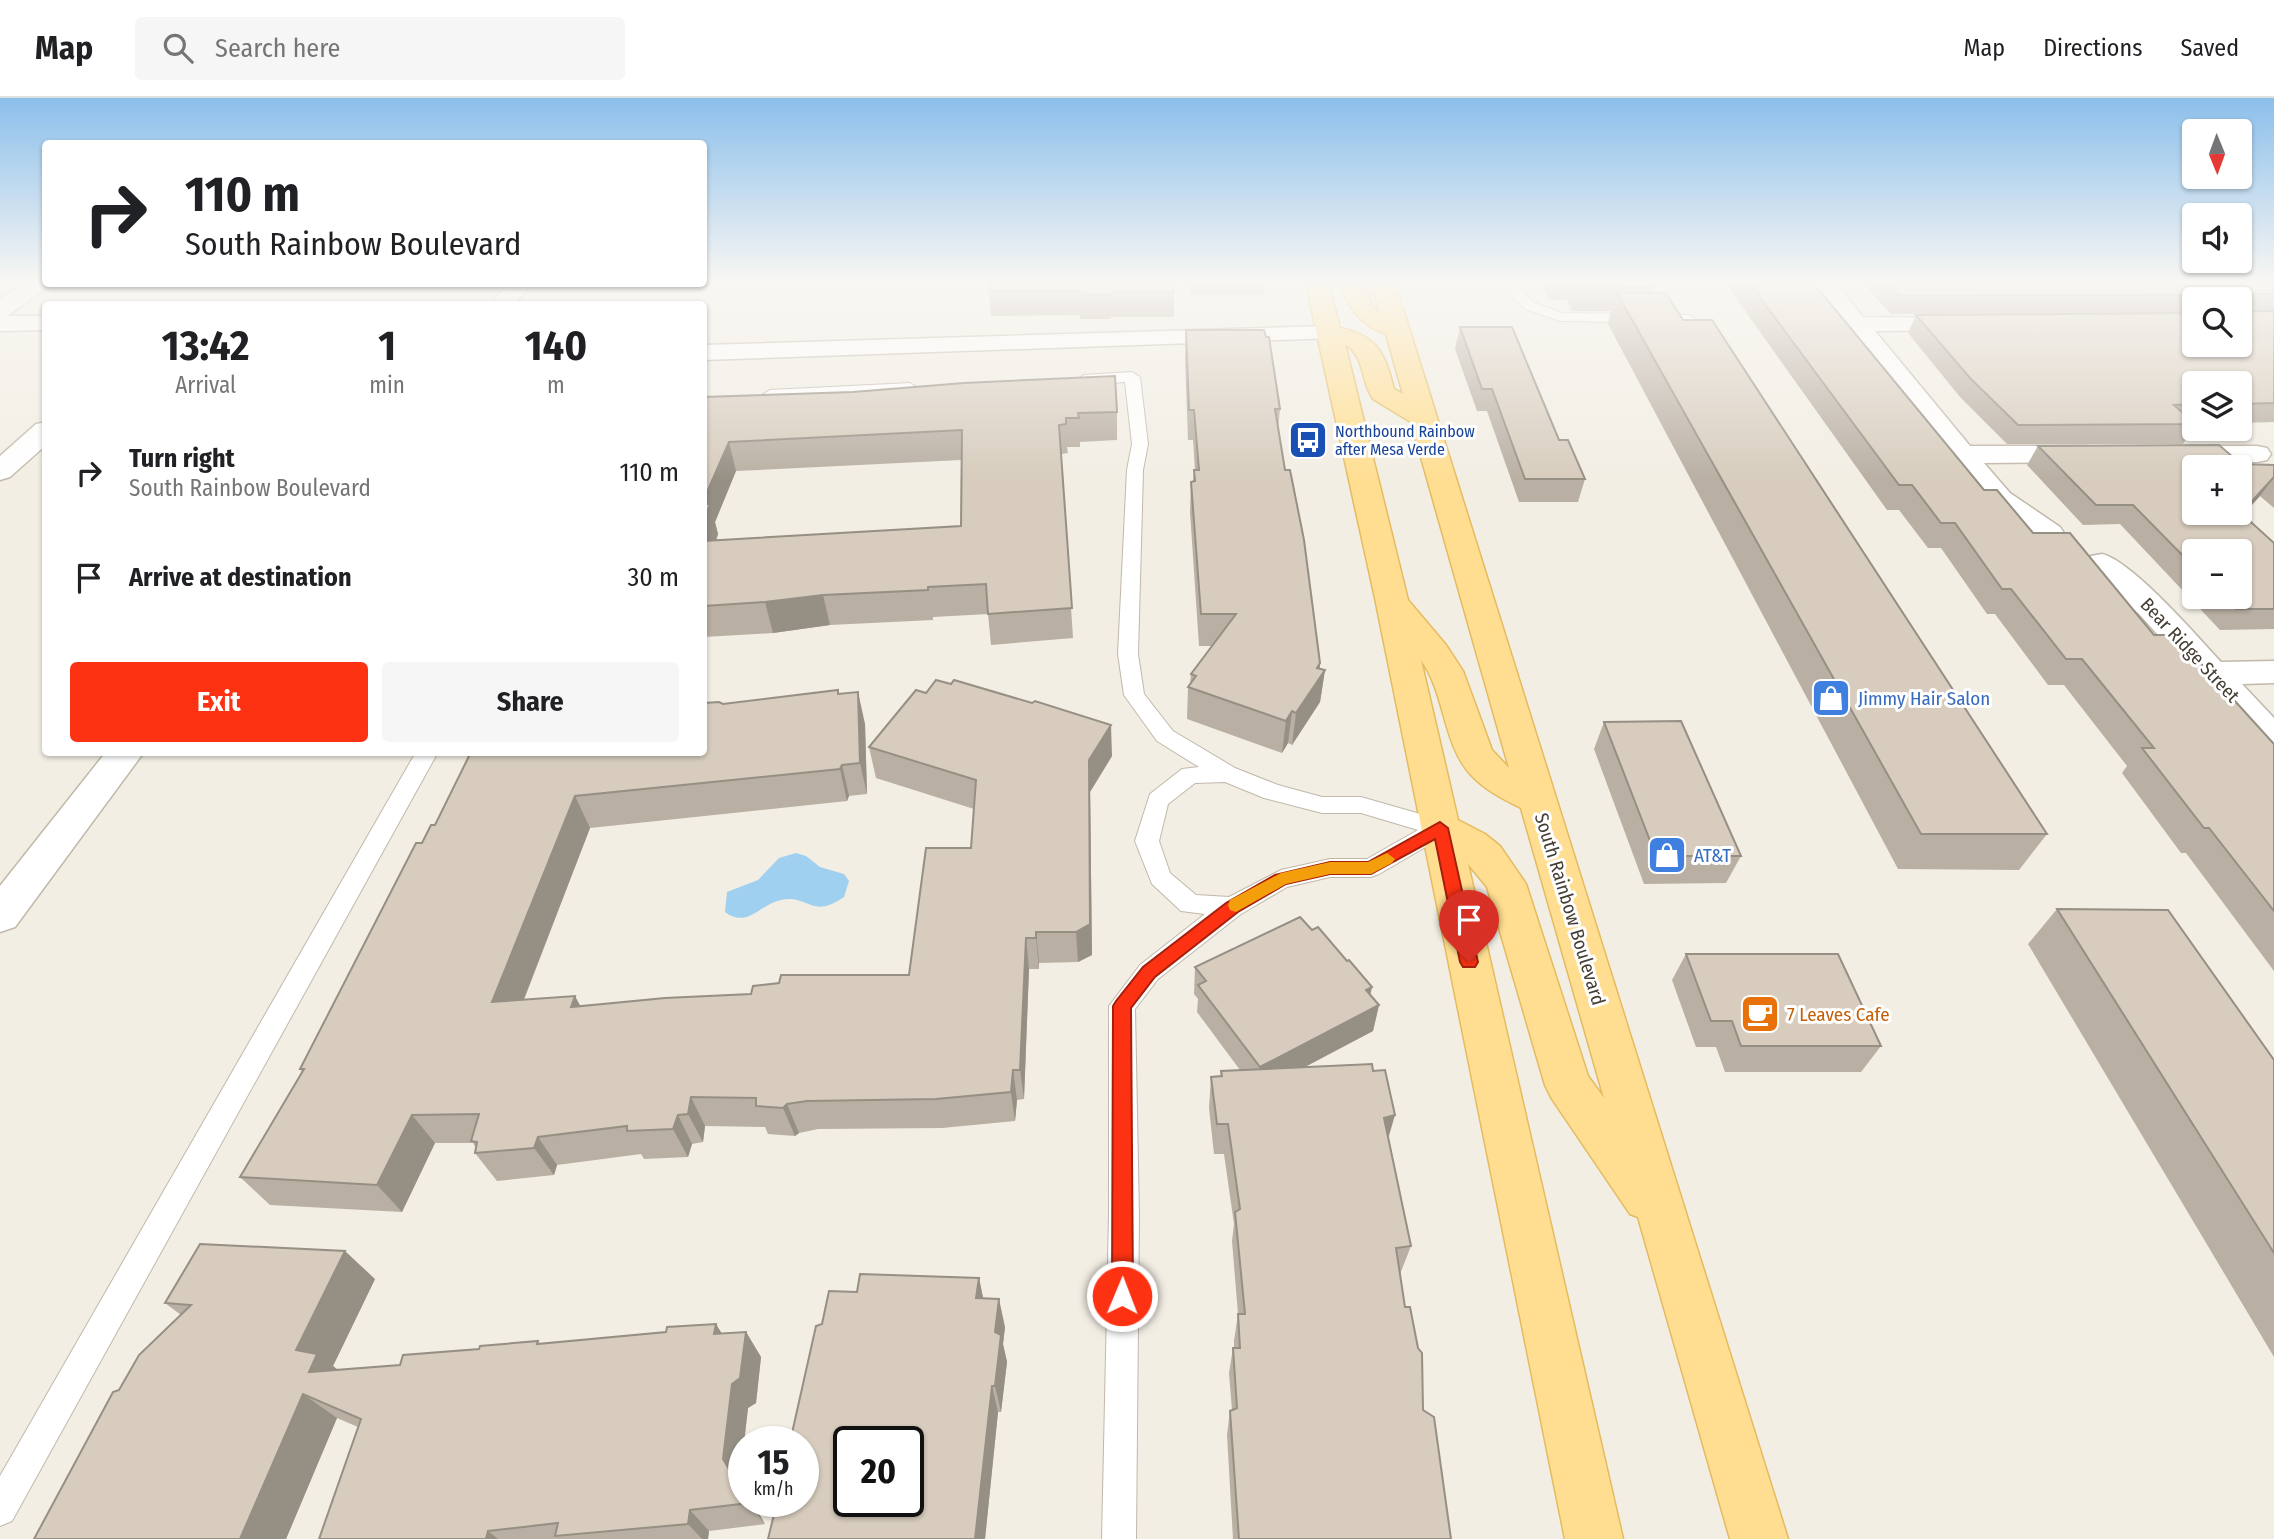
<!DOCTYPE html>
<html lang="en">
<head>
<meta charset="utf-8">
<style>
  body { margin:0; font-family:"Fira Sans Condensed",sans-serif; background:#f6f6f6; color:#202124; height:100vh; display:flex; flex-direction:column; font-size:26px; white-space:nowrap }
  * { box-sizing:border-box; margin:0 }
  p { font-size:23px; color:#757577 }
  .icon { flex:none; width:38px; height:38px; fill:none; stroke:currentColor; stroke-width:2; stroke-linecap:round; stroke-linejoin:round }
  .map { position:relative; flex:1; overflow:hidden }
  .side { position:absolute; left:42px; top:203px; width:665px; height:455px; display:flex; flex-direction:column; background:#fff; border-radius:7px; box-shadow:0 2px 5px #0004 }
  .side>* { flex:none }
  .top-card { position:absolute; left:42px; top:42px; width:665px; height:147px; border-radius:7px; box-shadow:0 2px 5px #0004; background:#fff; color:#202124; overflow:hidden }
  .needle { width:46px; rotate:179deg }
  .fabs { position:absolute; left:2182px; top:21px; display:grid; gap:14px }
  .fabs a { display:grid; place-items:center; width:70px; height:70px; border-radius:7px; background:#fff; box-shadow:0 2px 5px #0004; font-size:35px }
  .speed { position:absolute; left:728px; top:1328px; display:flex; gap:14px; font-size:35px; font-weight:700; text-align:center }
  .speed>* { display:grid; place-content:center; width:91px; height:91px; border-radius:50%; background:#fff; box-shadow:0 2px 5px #0004; line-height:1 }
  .speed small { font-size:18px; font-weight:400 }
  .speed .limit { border:4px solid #111; border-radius:10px; background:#fff; color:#111 }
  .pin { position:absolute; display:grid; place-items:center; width:60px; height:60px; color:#fff; margin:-72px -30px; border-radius:50% 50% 50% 0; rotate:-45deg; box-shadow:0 0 7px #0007 }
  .pin .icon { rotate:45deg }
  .me { position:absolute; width:77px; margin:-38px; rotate:1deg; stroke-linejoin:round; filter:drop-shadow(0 0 5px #0008) }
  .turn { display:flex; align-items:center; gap:24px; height:147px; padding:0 28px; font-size:32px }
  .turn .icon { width:91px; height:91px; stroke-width:2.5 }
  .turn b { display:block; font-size:49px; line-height:60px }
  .eta { display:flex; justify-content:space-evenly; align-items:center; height:119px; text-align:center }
  .eta b { font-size:42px; font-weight:700; line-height:49px }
  .cta { display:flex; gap:14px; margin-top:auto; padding:14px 28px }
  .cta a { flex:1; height:80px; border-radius:7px; background:#fc3212; color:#fff; font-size:28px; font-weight:700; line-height:80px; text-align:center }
  .cta a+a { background:#f6f6f6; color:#202124 }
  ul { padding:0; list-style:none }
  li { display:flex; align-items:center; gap:21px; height:105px; padding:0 28px }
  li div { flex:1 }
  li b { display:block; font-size:26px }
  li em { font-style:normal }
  header { display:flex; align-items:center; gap:42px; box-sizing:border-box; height:98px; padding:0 35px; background:#fff; border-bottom:2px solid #e0e0e0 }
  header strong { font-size:33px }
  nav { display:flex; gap:38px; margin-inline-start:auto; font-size:24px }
  .search { width:490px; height:63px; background:#f6f6f6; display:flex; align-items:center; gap:18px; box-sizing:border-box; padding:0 24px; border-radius:7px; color:#757577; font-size:26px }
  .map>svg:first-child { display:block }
</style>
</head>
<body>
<header>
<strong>Map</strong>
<div class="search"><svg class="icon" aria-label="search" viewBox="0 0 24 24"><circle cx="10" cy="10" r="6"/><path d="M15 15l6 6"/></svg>Search here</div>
<nav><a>Map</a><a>Directions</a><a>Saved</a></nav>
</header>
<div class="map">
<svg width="2274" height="1441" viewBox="0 0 2274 1441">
  <rect width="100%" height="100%" fill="#f2eee4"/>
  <path fill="#9fd0f0" d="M796 755 806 758 820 769 844 776 849 783 844 799C811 822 809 796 781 802 760 806 747 831 725 814L727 794 758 782 779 760Z"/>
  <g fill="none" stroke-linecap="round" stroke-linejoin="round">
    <g stroke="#c1b8aa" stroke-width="2">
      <g id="lane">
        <polygon points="1495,182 1510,182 1535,205 1562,215 1689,217 1696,221 1689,225 1560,223 1525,211"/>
        <path d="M1132 274 1140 279 1148 346 1143 372 1138 556 1144 596 1173 633 1235 670 1278 687 1322 699H1361L1448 724 1451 730 1448 736 1379 776 1371 779H1330L1287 789 1241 816 1158 881 1135 911 1139 1117 1136 1441H1102L1109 1117V908L1140 867 1205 816 1181 813 1152 786 1135 743 1150 696 1182 671 1199 669 1157 643 1124 597 1118 556 1127 372 1132 346 1125 284 1084 287 1076 282 1084 277ZM1225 684 1264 700 1322 715H1361L1418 732 1367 761H1330L1281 772 1229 799 1196 797 1170 775 1159 743 1168 706 1195 685Z"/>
        <polygon points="910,285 918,290 915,293 770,302 762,297 770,292"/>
        <polygon points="416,654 438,654 12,1423 0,1428 0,1378"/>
      </g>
    </g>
    <g stroke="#c1b8aa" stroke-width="3">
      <g id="street">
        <polygon points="28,182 46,182 46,186 52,186 7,218 46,218 46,232 0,233 0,202"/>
        <polygon points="1809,182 1833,182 1863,219 1974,220 1977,225 1974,230 1965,232 1875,233 1970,348 2086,348 2096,350 2100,356 2096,362 2086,364 1984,365 2010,395 2060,429 2064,435 2060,441 2049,444 2038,441 1990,407"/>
        <polygon points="507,186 531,186 515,206 491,206"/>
        <polygon points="1329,228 1338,230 1341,235 1338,240 704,262 704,247"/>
        <polygon points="46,324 46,347 10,379 0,382 0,358 36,326"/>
        <polygon points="2178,348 2257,348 2267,350 2271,356 2267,362 2257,364 2178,364 2168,362 2164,356 2168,350"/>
        <path d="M2102 456C2132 463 2197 538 2221 564L2274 563V585L2242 586 2274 620V655L2261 651 2140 517 2091 472 2086 465 2091 458Z"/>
        <polygon points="106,654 144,654 15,829 0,834 0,788"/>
      </g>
    </g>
    <g stroke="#e4bb60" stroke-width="3">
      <path id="primary" d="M1305 182H1328L1340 230C1378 238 1385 256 1394 291L1403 296 1386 236C1358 226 1348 209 1339 182H1362L1373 209 1380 215 1370 182H1394L1788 1441H1730L1638 1119 1630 1116 1552 1001 1545 987 1487 789 1468 766 1623 1441H1565L1375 500ZM1345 246C1366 260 1360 282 1373 301L1411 324 1509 670 1492 652 1463 573 1446 547 1408 502ZM1421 562C1446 597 1442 645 1471 677 1485 692 1503 701 1521 710L1604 1000 1588 978 1526 786 1500 748 1485 736 1458 722Z"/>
    </g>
    <use href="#lane" fill="#fff" fill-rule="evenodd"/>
    <use href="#street" fill="#fff" fill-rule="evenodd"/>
    <use href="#primary" fill="#ffde91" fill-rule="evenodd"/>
  </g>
  <g fill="#b9afa3" fill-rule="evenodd">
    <polygon points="992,182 1174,194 1174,219 1111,219 1111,221 1080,221 1080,217 991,218 989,193"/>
    <polygon points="1189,182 1265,182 1263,197 1190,197"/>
    <polygon points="1540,182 1650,182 1655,189 1653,195 1683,222 2047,736 2019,772 1898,771 1608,226 1611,213 1572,213 1567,202 1550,202"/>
    <polygon points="1723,182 1811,182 1984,392 2154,537 2274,646 2274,873 2186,755 2181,755 2122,675 2127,668 2064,587 2048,587 1995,516 1987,516 1941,450 1928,450 1899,412 1887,412"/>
    <polygon points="1860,182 2274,182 2274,324 2240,325 2240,285 2194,285 2194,328 2183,346 2007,346 1960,299 1908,235 1916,217 2194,247 2240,201 2194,201 2194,215 1891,216"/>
    <polygon points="1460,229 1559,342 1585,381 1578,404 1519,404 1487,313 1477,313 1455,251"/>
    <polygon points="1186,232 1280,311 1278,331 1320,565 1320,570 1325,572 1320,604 1292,647 1288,645 1282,655 1187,621 1188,589 1190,586 1191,576 1212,548 1199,548 1190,414 1191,384 1193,383 1194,372 1195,372 1193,342 1188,342 1185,261"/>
    <path d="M704 299 1117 314V342L1080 344V349H1067L1068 355 1061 356 1073 540 991 547 988 516 933 519V522L830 527 773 535 704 539ZM961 362V428L716 443 718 436 715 424 736 373Z"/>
    <path d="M2038 348 2241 366 2274 367V410L2260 398 2243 417 2274 445V531L2220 532 2120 426 2083 427 2027 367ZM2194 453 2240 499H2194Z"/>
    <polygon points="838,592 839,596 865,626 867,696 849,698 847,703 590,730 524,902 580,908 751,896 909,877 971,750 974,711 876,680 869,649 1112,658 1090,694 1092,857 1078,864 1039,865 1039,871 1029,871 1024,1001 1017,1002 1015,1023 942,1030 818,1031 799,1035 795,1038 768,1036 765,1029 705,1028 703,1044 692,1046 688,1059 644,1061 641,1056 557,1067 554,1077 497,1083 475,1055 476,1050 473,1045 435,1045 402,1114 270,1107 240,1079 302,974 300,971 422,745 435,727 723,606"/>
    <polygon points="1604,624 1741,758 1726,785 1644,786 1594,651"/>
    <polygon points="2057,811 2274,962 2274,1259 2028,846"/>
    <polygon points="1686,856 1881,948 1861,974 1725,974 1716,949 1696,949 1672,882"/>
    <polygon points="1347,863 1372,889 1370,897 1379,907 1373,933 1305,969 1389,1041 1411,1148 1400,1176 1423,1312 1451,1441 1233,1441 1227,1337 1230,1313 1232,1312 1229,1275 1233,1250 1234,1250 1234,1243 1238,1216 1232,1143 1234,1126 1224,1056 1214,1056 1209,1010 1211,979 1220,979 1221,973 1240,972 1197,914 1198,901 1194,896 1195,869"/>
    <polygon points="979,1180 983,1200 1005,1229 1003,1246 1007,1264 1001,1314 998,1314 985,1441 768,1441 857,1194"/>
    <polygon points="375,1181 333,1268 338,1272 400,1267 479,1251 538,1243 540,1246 746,1234 761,1259 756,1305 748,1310 740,1383 744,1389 744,1404 752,1404 765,1426 709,1433 708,1441 319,1441 358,1329 337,1320 286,1441 34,1441 119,1292 181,1217 165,1205"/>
  </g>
  <g fill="#968f84">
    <polygon points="729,344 736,373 715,424 718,436 705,474 704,468 704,401"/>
    <polygon points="2274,379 2260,398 2226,435 2241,415"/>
    <polygon points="823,497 830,527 773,535 765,504"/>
    <polygon points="1320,565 1318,582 1325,572 1320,604 1292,647 1296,615"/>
    <polygon points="858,594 865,626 867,696 860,665"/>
    <polygon points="1292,613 1288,645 1282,655 1286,623"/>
    <polygon points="1111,627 1112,658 1090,694 1092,857 1078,864 1076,834 1089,662"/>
    <polygon points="842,667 849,698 847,703 840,671"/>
    <polygon points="575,698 590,730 511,934 492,904"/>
    <polygon points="1036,834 1039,865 1039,871 1036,840"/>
    <polygon points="1026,840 1029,871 1024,1001 1020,972"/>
    <polygon points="1372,889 1366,914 1379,907 1373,933 1257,994 1260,969 1366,892"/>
    <polygon points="575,898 591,928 571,909"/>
    <polygon points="1013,972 1017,1002 1015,1023 1011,994"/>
    <polygon points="691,999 705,1028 703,1044 688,1016"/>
    <polygon points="787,1006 799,1035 795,1038 783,1010"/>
    <polygon points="412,1017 435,1045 402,1114 377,1087"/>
    <polygon points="678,1017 692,1046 688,1059 673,1031"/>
    <polygon points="1395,1017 1386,1048 1384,1020"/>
    <polygon points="538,1039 557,1067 554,1077 534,1050"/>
    <polygon points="345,1153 375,1181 333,1268 349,1281 309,1274 296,1252"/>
    <polygon points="979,1180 985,1209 976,1200"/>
    <polygon points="999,1201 1005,1229 1003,1246 1007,1264 1001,1314 995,1288 995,1234"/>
    <polygon points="716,1226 732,1252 714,1236"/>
    <polygon points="746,1234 761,1259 756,1305 748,1310 744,1344 740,1383 744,1389 744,1396 723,1361 732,1286"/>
    <polygon points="992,1288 998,1314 985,1441 975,1441"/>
    <polygon points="303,1296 337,1320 286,1441 240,1441"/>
    <polygon points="748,1404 752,1404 765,1426"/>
    <polygon points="690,1412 709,1433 708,1441 702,1441 688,1426"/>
    <polygon points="488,1433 498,1441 486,1441"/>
  </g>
  <g fill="#d7ccbd" stroke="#968f84" stroke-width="2" fill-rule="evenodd">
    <polygon points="992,182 1174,182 1174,194 1111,194 1111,197 1080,196 1080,193 989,193"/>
    <polygon points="1575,182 1650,182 1655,189 1579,188"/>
    <polygon points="1747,182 1811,182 1984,392 1997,392 2033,435 2070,435 2154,537 2175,537 2274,646 2274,813 2209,730 2204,730 2142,650 2154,650 2082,561 2066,561 2011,491 2002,491 1955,425 1941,425 1912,387 1899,387"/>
    <polygon points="1884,182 2274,182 2274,196 2250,196 2250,213 2274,213 2274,305 2240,306 2240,285 2194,285 2194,306 2174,307 2194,325 2194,326 2018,327 1970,280 1916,217 2194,215 2194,247 2240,247 2240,201 2208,201 2207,197 1899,198"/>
    <polygon points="1617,195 1666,195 1683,222 1712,222 2047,736 1921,736"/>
    <polygon points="1460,229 1512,229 1559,342 1568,342 1585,381 1525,381 1492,291 1482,291"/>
    <polygon points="1186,232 1264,232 1266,239 1269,239 1280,311 1275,311 1285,372 1290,372 1304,442 1320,565 1317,570 1325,572 1296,615 1292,613 1286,623 1188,589 1196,578 1191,576 1236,516 1201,516 1191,384 1195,383 1194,372 1199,372 1194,312 1189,312"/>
    <polygon points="1115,278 1117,314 1078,315 1079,320 1066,320 1066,326 1059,327 1072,510 988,516 986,486 928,489 928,492 823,497 765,504 704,508 704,443 961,428 962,332 729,344 704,401 704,299 853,294 964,285"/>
    <path d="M2219 347 2241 366 2274 367V379L2241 415 2274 445V511H2236L2224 499H2240V453H2194V469L2133 407H2096L2038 348ZM2194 369H2240V415H2194Z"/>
    <polygon points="704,406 710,406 704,423"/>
    <polygon points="936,582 951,586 954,582 1032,605 1035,603 1111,627 1089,662 1090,826 1076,834 1036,834 1036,840 1026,840 1020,972 1013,972 1011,994 936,1001 807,1003 787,1006 783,1010 756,1008 756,1000 691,999 688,1016 678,1017 673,1031 627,1033 627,1028 538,1039 534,1050 475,1055 477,1044 471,1043 479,1016 412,1017 377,1087 240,1079 304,971 300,971 416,745 422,745 431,727 435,727 471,654 704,654 704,605 719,604 723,606 838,592 838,596 858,594 860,665 842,667 840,671 575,698 492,904 575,898 571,909 665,900 751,896 753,888 779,885 781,877 909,877 926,750 971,750 976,682 869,649 916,592 926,595"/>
    <polygon points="1681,623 1741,758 1656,758 1604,624"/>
    <polygon points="2057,811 2168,812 2274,962 2274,1155"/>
    <polygon points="1300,819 1312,832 1318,829 1347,863 1349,862 1372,889 1366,892 1379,907 1260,969 1198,887 1206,883 1195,869"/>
    <polygon points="1686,856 1838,856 1881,948 1741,948 1732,923 1711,923"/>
    <polygon points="1372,966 1373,973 1385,972 1395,1017 1384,1020 1411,1148 1396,1150 1405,1209 1410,1209 1418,1250 1422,1255 1423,1312 1434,1319 1451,1441 1239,1441 1230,1313 1237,1310 1233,1250 1240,1250 1238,1216 1245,1216 1235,1114 1240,1111 1228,1026 1217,1026 1211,979 1222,978 1221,973"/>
    <polygon points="200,1146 345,1153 296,1252 317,1256 309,1274 400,1267 403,1257 479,1251 480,1248 538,1243 537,1246 666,1234 667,1229 716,1226 714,1236 746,1234 740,1280 732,1286 723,1361 744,1396 744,1404 748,1404 749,1405 690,1412 688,1426 555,1438 558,1425 488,1433 486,1441 319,1441 361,1321 303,1296 240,1441 34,1441 113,1294 119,1292 139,1257 191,1207 165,1205"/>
    <path d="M860 1176 979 1180 976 1200 999 1201 995 1234 1001 1237 995 1288H992L975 1441H768L777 1404H803V1344H790L816 1228 822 1226 829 1193 857 1194ZM849 1344H908V1404H849Z"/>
  </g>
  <linearGradient id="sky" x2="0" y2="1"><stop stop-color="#8bbfeb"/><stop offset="0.48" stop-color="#f9f7f3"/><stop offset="1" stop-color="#f9f7f3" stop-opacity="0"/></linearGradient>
  <rect width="2274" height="383" fill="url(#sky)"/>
  <polygon fill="#fc3212" stroke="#a4200c" stroke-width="2" points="1440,724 1448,730 1478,864 1475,869 1463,869 1460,864 1435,741 1371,776 1330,776 1286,786 1238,814 1155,879 1131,910 1133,1198 1130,1206 1122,1209 1115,1206 1112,1198 1113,908 1116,903 1143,869 1226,805 1275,777 1330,764 1368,764"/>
  <polygon fill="#f59e0b" points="1387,755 1395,761 1392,765 1371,776 1330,776 1286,786 1236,814 1230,812 1228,807 1230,802 1281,775 1330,764 1368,764"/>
  <defs>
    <g id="bus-square" transform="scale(2.0125)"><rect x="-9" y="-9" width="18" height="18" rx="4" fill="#1a4fb4" stroke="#fff"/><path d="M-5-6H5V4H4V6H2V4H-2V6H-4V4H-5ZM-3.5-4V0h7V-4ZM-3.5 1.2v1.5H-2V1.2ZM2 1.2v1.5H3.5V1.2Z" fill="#fff"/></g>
    <g id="shop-square" transform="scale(2.0125)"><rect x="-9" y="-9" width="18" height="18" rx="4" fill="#3f7fe0" stroke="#fff"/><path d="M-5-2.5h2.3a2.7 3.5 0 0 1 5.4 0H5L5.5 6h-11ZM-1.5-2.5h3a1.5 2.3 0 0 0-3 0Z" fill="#fff"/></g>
    <g id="cafe-square" transform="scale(2.0125)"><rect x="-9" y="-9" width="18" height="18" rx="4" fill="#e8710a" stroke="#fff"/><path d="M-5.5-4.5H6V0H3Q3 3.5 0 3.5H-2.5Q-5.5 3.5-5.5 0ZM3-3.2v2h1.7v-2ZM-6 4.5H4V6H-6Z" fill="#fff"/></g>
  </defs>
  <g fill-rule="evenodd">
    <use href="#bus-square" x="1308" y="342"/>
    <use href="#shop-square" x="1831" y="600"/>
    <use href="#shop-square" x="1667" y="757"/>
    <use href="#cafe-square" x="1760" y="916"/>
  </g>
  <g text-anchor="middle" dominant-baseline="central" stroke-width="6" stroke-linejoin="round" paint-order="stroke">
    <g font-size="16" fill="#164399" stroke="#fff" text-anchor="start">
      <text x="1335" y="333">Northbound Rainbow<tspan x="1335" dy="18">after Mesa Verde</tspan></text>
    </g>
    <g font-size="19" fill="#443e34" stroke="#fff">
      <text transform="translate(2190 552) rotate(47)">Bear Ridge Street</text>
      <text transform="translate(1570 811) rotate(73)">South Rainbow Boulevard</text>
    </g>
    <g font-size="19" fill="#366cbe" stroke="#fff" text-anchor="start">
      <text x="1858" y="600">Jimmy Hair Salon</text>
      <text x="1694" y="757">AT&amp;T</text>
    </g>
    <g font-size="19" fill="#c56008" stroke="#fff" text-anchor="start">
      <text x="1787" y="916">7 Leaves Cafe</text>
    </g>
  </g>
</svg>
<div class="fabs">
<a><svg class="needle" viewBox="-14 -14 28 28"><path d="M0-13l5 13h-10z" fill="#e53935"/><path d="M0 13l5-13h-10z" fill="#757577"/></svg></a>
<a><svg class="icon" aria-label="sound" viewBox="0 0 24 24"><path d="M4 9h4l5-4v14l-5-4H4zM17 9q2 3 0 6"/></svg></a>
<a><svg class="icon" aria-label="search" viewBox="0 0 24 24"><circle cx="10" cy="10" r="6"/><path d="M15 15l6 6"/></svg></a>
<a><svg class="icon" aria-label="layers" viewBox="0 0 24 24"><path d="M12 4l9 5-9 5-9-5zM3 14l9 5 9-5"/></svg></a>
<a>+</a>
<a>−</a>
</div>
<div class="speed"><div>15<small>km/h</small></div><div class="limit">20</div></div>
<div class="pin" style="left:1469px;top:864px;background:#d93025"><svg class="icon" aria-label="arrive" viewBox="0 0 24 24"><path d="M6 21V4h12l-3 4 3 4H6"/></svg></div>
<svg class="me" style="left:1122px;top:1198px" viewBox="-20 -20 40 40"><circle r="17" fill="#fc3212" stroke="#fff" stroke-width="3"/><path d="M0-11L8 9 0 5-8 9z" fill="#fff"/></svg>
<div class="top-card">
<div class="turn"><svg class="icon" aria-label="right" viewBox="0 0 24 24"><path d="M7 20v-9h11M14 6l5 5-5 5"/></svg><div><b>110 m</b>South Rainbow Boulevard</div></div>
</div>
<section class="side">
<div class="eta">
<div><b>13:42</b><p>Arrival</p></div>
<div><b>1</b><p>min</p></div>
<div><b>140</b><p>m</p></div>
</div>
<ul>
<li><svg class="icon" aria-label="right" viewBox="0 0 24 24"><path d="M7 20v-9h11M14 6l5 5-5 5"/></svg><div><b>Turn right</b><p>South Rainbow Boulevard</p></div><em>110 m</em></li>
<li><svg class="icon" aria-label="arrive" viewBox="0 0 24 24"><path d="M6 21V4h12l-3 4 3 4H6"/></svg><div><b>Arrive at destination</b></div><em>30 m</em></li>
</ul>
<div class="cta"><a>Exit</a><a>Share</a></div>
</section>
</div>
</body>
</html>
